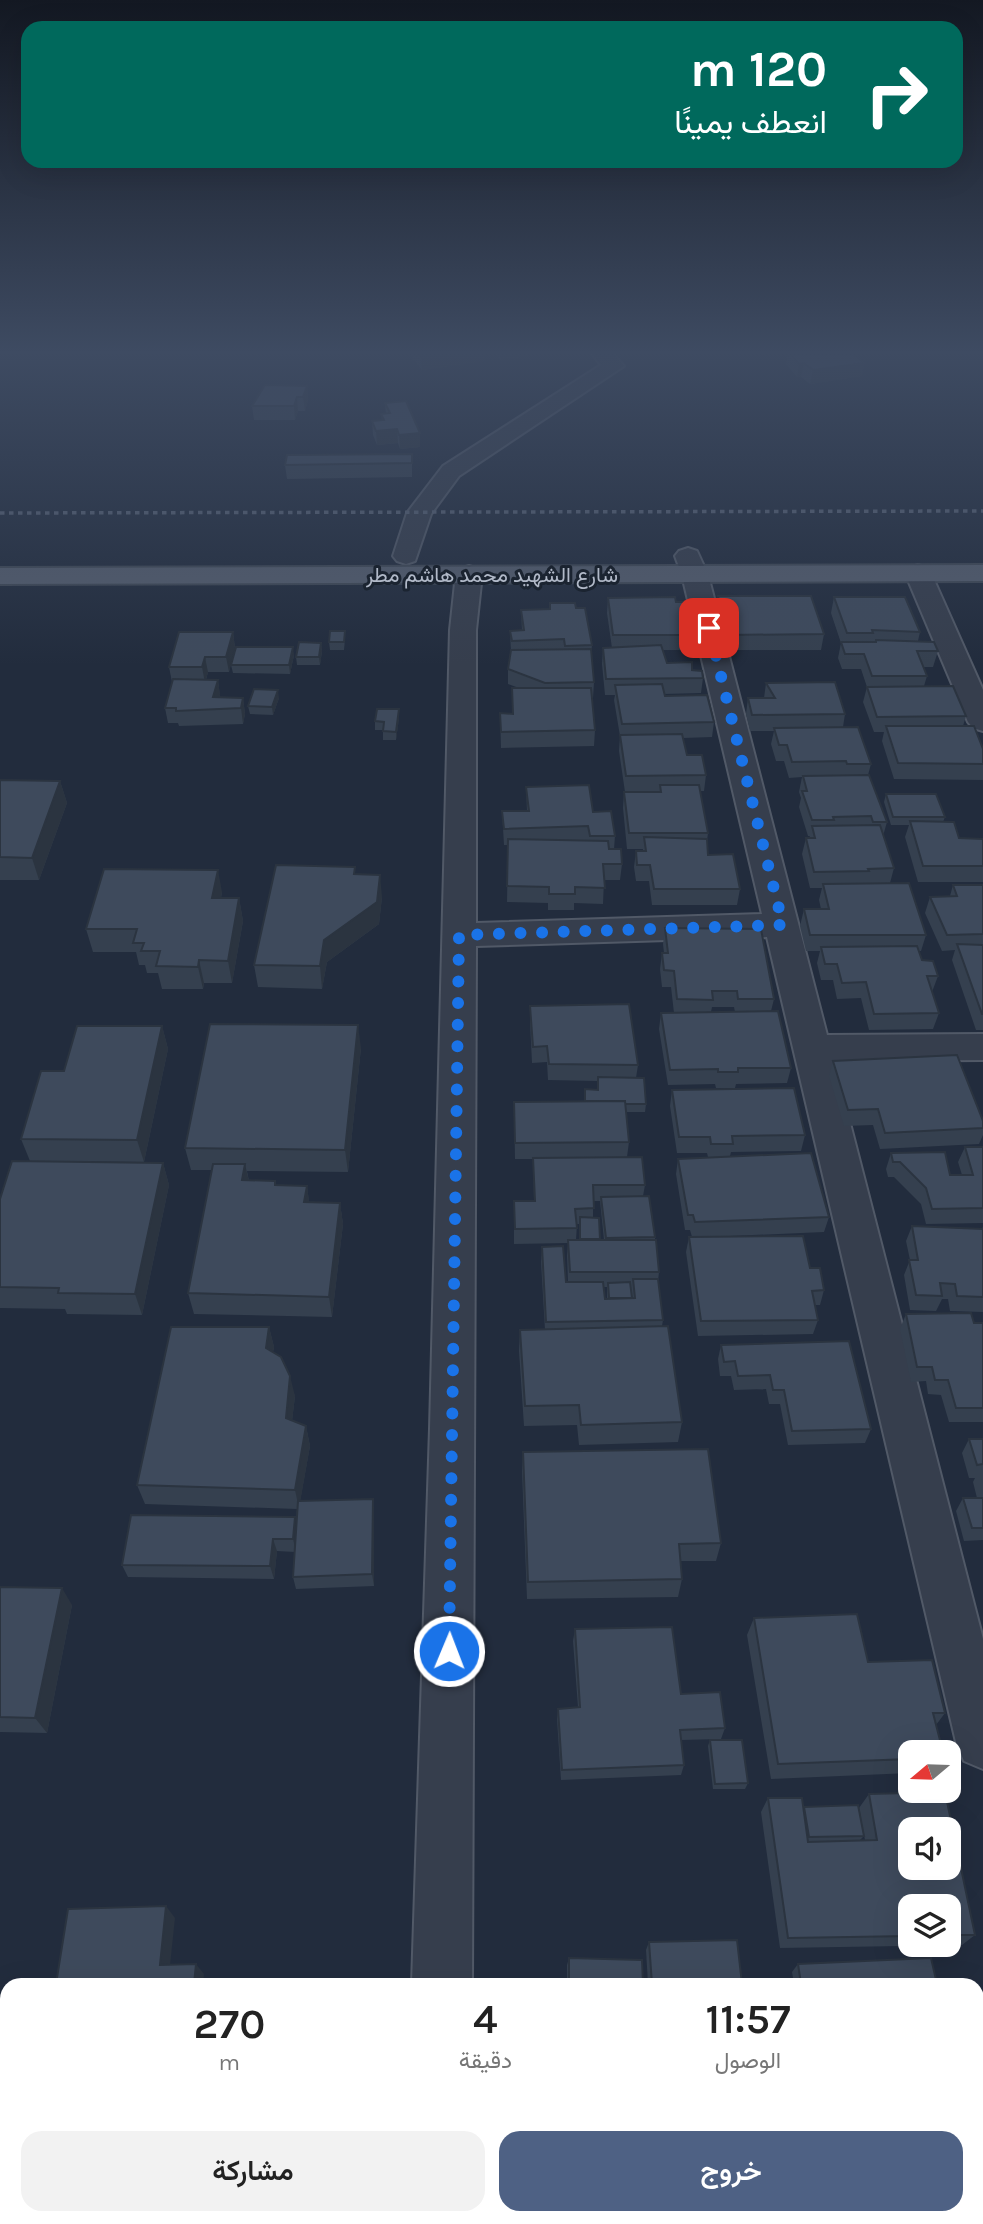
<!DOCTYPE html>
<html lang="ar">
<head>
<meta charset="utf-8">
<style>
  body { margin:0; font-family:Karla,Vazirmatn,sans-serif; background:#f2f2f2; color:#222; direction:rtl; height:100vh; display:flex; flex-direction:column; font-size:26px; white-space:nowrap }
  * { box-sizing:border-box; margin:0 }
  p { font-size:23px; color:#767676 }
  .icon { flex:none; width:38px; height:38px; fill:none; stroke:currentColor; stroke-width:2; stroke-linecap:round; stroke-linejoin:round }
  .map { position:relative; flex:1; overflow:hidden; direction:ltr }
  .details { position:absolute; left:0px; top:1978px; width:984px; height:247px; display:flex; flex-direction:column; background:#fff; border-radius:21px 21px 0 0; box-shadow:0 7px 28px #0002; direction:rtl }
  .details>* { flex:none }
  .guide { position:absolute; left:21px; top:21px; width:942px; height:147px; border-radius:21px; box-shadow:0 7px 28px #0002; direction:rtl; background:#00695c; color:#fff; overflow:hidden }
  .needle { width:46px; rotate:251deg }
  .buttons { position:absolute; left:898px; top:1740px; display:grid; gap:14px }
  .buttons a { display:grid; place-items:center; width:63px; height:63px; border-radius:14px; background:#fff; box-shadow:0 7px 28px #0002; font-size:35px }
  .pin { position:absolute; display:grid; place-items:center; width:60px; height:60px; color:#fff; margin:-30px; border-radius:14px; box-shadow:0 4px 10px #0006 }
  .me { position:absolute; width:77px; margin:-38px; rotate:1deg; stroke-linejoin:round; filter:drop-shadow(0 0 5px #0008) }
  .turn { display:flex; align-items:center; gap:24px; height:147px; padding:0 21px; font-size:32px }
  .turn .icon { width:91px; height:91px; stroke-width:2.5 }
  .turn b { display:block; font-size:49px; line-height:60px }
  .eta { display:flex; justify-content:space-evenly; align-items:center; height:119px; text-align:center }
  .eta b { font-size:42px; font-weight:600; line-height:49px }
  .primary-button { display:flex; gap:14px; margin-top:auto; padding:14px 21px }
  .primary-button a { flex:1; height:80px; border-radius:21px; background:#4e6184; color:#fff; font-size:28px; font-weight:600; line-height:80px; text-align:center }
  .primary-button a+a { background:#f2f2f2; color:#222 }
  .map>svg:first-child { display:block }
</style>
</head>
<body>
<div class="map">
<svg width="983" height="2224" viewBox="0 0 983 2224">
  <rect width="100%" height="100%" fill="#222c3d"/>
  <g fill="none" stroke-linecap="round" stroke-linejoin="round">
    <g stroke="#515967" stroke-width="4">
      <g id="street">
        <polygon points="592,354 613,354 624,366 459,476 431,514 415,561 406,564 397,561 393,556 407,513 443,466 601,365"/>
        <polygon points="688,548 697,551 708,575 827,1035 983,1034 983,1060 834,1061 983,1639 983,1769 964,1761 956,1742 767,937 476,946 472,1984 412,1984 430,1429 450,630 456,574 460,569 469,566 478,569 482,574 476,630 476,923 762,914 682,575 675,556 679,551"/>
        <polygon points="918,565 927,568 931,573 983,690 983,731 973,728 968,722 905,573 909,568"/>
        <rect x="404" y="2217" width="66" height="7"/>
      </g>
    </g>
    <g stroke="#3f4855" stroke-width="4">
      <polygon id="primary" points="983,565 983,581 0,584 0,568"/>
    </g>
    <use href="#street" fill="#363e4d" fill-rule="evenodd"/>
    <use href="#primary" fill="#545d6d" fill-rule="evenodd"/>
    <polyline stroke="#586274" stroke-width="3.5" stroke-dasharray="4.5 4.5" stroke-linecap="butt" points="0,513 983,511"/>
  </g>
  <g fill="#35404f" fill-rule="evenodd">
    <polygon points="409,354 485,354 485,361 422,370"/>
    <polygon points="496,354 529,354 529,356 501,360"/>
    <polygon points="788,354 853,354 864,363 862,376 810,384 801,377 797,377 786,364"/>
    <polygon points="307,386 308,400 305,411 298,411 295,420 254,420 252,406"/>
    <polygon points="385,403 420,433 420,447 400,449 398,443 377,445 373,435 372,421 382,420 381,414 386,414"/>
    <polygon points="412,454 412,477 287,479 285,465"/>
    <polygon points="718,596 824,634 821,650 725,650 716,611"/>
    <polygon points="834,597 920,632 918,641 938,651 933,667 923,667 927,676 924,686 966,716 963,726 983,749 983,780 894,779 882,741 884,732 874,732 863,702 867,687 861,669 842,669 838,658 841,643 831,613"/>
    <polygon points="608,598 676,602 692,635 690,650 663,650 667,663 692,670 703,678 701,693 664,694 665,696 714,722 712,737 683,738 687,755 706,775 704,791 700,791 708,833 707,841 708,855 740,889 737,905 652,905 649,881 636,881 634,867 636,851 643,851 643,849 627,849 623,808 624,792 625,792 619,751 620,736 614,700 615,695 605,695 602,664 603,648 612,648 607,613"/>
    <polygon points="550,603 576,608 592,645 591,654 594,682 593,698 592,698 595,730 594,746 501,748 500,713 512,714 512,688 519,688 508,684 508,669 511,652 510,631 522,631 521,610 549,609"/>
    <polygon points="233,632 235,648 229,672 208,672 206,680 218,680 220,697 243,698 245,714 243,724 179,726 178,723 168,723 165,708 172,682 169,667"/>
    <polygon points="345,639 344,650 330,650 329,642"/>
    <polygon points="321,643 322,651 320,665 297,665 296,657"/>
    <polygon points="294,655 290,674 233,673 231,665"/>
    <polygon points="766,683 845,714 843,727 871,764 868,775 887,822 883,836 894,868 890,883 926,935 921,951 918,951 922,960 938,976 932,992 939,1013 933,1029 869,1030 861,998 837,999 833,980 821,980 817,963 820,951 806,951 800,926 804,909 821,909 819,900 822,888 810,888 802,854 806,838 809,838 810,836 808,836 799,807 801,798 799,792 802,777 789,778 784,761 776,761 771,744 774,731 750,731 746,714 748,698 764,698"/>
    <polygon points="279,698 273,715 250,714 248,706"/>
    <polygon points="399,709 399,718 396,740 383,740 383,730 375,730 375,721"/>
    <polygon points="0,780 60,781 67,803 39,880 0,880"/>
    <polygon points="526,787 593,812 615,836 614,849 622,864 620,880 604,880 603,904 574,903 574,910 548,910 548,903 507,902 508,845 504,845 502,811 527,811"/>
    <polygon points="886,794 945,817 943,822 959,838 983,839 983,882 918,882 905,837 909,825 891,825 884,802"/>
    <polygon points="355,874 382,897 379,924 327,962 322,989 258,987 254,965"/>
    <polygon points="953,885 983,885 983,1030 976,1030 952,960 955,950 942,951 925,913 930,897 950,896"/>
    <polygon points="222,892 221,898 239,898 243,921 232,983 204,983 203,989 162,989 158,973 147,973 145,965 139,965 136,952 93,952 86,929"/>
    <path d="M665 928 774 999 771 1011 791 1068 787 1083 736 1084 735 1088H716L715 1084 668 1085 659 1029 661 1013H674L671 987H662L660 969 662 953H664L663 944ZM712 1007H734L735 1012H711Z"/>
    <path d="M530 1006 638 1065 636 1078 646 1104 645 1112H626L629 1142 627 1157 645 1185 643 1196 655 1237V1240L659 1272 658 1281 663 1320 662 1326 682 1422 678 1442 579 1445 577 1425 524 1426 519 1351 520 1330H545L541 1262 542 1247 566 1282H568L567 1255 568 1243 514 1244V1201H534L533 1159H515L514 1102 584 1101 585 1089 597 1090 598 1081 548 1080 547 1062 532 1063 530 1022ZM593 1201H600L604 1240H600L593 1218ZM577 1224H579V1240H576ZM604 1287H607V1299H605Z"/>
    <polygon points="162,1026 168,1049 144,1162 30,1161 21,1139"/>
    <polygon points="361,1048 348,1172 247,1171 249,1181 276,1186 307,1186 309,1202 340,1203 343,1224 332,1317 194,1314 188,1293 212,1170 191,1170 185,1148"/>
    <polygon points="833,1061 983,1121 983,1135 979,1144 880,1149 873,1125 844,1126 829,1076"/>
    <polygon points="672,1090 805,1135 801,1151 731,1152 730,1156 829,1217 824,1232 707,1237 810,1268 824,1290 820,1305 815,1305 818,1320 813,1334 698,1336 686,1252 689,1237 692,1237 690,1230 685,1230 676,1174 678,1159 708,1157 707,1153 677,1153 670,1106"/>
    <polygon points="965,1147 983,1147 983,1223 926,1224 921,1204 894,1177 888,1177 886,1169 891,1153 950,1175 962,1175 958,1162"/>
    <polygon points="163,1163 169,1185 142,1315 67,1314 65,1309 0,1308 0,1199"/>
    <polygon points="912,1226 982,1229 983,1227 983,1312 950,1311 948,1299 942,1299 936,1311 910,1310 904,1275 910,1260 906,1241"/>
    <polygon points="906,1314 974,1323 983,1323 983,1422 949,1422 941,1395 928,1394 926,1381 911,1382 900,1329"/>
    <polygon points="269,1327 274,1347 273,1352 295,1396 292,1421 306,1426 310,1446 300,1501 373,1499 374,1512 374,1586 296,1589 293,1577 295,1552 277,1551 274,1579 128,1577 122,1565 295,1517 296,1523 297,1509 145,1504 137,1485"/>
    <polygon points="721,1345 871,1429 865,1443 788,1445 780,1404 769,1404 766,1389 734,1390 731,1376 720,1376 718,1359"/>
    <polygon points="969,1439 983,1439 983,1540 964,1541 956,1511 963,1498 977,1498 973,1482 975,1478 969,1478 962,1453"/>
    <polygon points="523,1452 721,1543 716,1561 680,1561 682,1579 678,1597 527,1599 522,1471"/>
    <polygon points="0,1587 72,1605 47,1733 0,1732"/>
    <polygon points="754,1618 868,1662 945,1713 936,1725 910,1752 910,1773 771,1779 747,1635"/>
    <polygon points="575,1629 681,1694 725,1728 721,1739 681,1740 684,1765 681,1775 561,1780 557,1719 558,1709 578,1707 573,1641"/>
    <polygon points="710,1740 748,1783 745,1789 713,1789 708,1746"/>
    <path d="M869 1794 975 1935 962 1945 780 1948 761 1812 768 1798 804 1807 864 1836 860 1840H865L859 1808ZM910 1906H948V1944H910Z"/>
    <polygon points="649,1942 742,1984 648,1984 646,1950"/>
    <polygon points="569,1958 643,1984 567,1984 567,1965"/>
    <polygon points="798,1964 937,1984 794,1984 792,1972"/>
  </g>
  <g fill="#2b3440">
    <polygon points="441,354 485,354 485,361 422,370 421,356"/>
    <polygon points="501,354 529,354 529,356 501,360"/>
    <polygon points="804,363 801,377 797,377 799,364"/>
    <polygon points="864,363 862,376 810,384 813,370"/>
    <polygon points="307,386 308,400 305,411 303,397"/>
    <polygon points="297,397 298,411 295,420 294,406"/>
    <polygon points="397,429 398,443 377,445 376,431"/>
    <polygon points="420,433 420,447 400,449 399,435"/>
    <polygon points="233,632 235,648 229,672 226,657"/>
    <polygon points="321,643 322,651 320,665 319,657"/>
    <polygon points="293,647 294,655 290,674 289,665"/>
    <polygon points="205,657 208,672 205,683 202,667"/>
    <polygon points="218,680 220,695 217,709 213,697"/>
    <polygon points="278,690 279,698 273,715 272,707"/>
    <polygon points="243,698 245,714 243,724 241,708"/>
    <polygon points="399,709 399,718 396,740 396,732"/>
    <polygon points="60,781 67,803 39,880 32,858"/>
    <polygon points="218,870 222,892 216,920 212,898"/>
    <polygon points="380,875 382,897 379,924 327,962 322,989 320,966 324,940"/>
    <polygon points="239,898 243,921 232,983 228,961"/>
    <polygon points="199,960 204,983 203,989 198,967"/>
    <polygon points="358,1025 361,1048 348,1172 345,1150"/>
    <polygon points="162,1026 168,1049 144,1162 137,1140"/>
    <polygon points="163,1163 169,1185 142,1315 135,1294"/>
    <polygon points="245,1164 250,1186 242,1180"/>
    <polygon points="307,1186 310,1208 304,1202"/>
    <polygon points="340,1203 343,1224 332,1317 329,1297"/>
    <polygon points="269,1327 274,1347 270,1368 266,1348"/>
    <polygon points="290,1376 295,1396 290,1438 286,1418"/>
    <polygon points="306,1426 310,1446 299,1509 295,1490"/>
    <polygon points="373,1499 374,1512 374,1586 372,1574"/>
    <polygon points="295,1517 298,1530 296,1552 293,1539"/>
    <polygon points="273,1539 277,1551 274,1579 270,1566"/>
    <polygon points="62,1588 72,1605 47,1733 35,1718"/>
    <polygon points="166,1906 175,1918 169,1975 160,1965"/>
    <polygon points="196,1964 204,1974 203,1984 194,1984"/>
    <polygon points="217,2217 226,2217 225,2224 216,2224"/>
  </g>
  <g fill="#3e4a5c" stroke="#2b3440" stroke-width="2" fill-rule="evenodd">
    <polygon points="419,354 441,354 421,356"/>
    <polygon points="791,354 853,354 864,363 813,370 804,363 799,364"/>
    <polygon points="265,385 307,386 303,397 297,397 294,406 252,406"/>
    <polygon points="406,401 420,433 399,435 397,429 376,431 372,421 384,420 381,414 390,413 385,403"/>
    <polygon points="412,454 412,463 285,465 287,455"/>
    <polygon points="718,596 811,596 824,634 727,635"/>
    <polygon points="675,597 676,602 684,602 692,635 613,635 608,598"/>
    <polygon points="834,597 905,597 920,632 872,630 873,633 847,633"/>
    <polygon points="550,603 575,603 576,608 585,608 592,645 565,646 564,639 512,641 510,631 524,630 521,610 550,609"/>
    <polygon points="330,631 345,631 344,642 329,642"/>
    <polygon points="179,632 233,632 226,657 205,657 202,667 169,667"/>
    <polygon points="876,640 934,642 938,651 917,651 927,676 872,676 864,654 845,654 841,642 876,642"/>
    <polygon points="299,642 321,643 319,657 296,657"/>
    <polygon points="661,645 667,663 692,662 692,670 702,671 703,678 606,679 603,648"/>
    <polygon points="236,647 293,647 289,665 231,665"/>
    <polygon points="591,649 594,682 545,683 508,669 511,650"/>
    <polygon points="173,679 218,680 213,697 243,698 241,708 176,711 176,708 165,708"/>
    <polygon points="835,682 845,714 752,715 748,698 775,698 766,683"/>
    <polygon points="662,684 665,696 707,695 714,722 622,724 615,685"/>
    <polygon points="953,686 966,716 877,717 867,687"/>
    <polygon points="512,688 591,688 595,730 501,732 500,713 513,714"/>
    <polygon points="254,689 278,690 272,707 248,706"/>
    <polygon points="377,709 399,709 396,732 383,731 384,722 375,721"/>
    <polygon points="886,726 974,726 983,749 983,764 898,763"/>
    <polygon points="858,727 871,764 847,764 846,761 792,762 787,745 779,745 774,728"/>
    <polygon points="682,734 687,755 702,755 706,775 626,776 620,735"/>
    <polygon points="869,775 887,822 873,822 871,816 833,817 834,820 812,820 802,791 807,791 803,776"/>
    <polygon points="0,780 60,781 32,858 0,857"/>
    <polygon points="589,785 593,812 611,811 615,836 590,836 588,826 504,829 502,811 529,811 526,787"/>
    <polygon points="660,785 699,785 708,833 629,833 624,792 661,792"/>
    <polygon points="886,794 936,794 945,817 893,817"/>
    <polygon points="910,821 954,822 959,838 983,839 983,866 923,866"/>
    <polygon points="880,825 894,868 868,869 869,871 814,872 806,838 815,838 812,826"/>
    <polygon points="644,837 707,839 708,855 733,854 740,889 654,889 650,865 637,865 636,851 646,851"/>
    <polygon points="508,839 608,841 609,849 621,849 622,864 603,864 605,888 575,887 575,894 549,894 549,887 507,886"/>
    <polygon points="276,865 355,867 354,874 380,875 377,902 324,940 320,966 254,965"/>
    <polygon points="104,869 218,870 212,898 239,898 228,961 199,960 198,967 156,966 160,951 141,951 144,943 133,943 137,929 86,929"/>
    <polygon points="909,883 926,935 810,935 804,909 829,909 823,884"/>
    <polygon points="953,885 983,885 983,934 947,935 930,897 957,896"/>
    <polygon points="665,928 761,929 774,999 738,999 737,991 712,991 713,1000 677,999 674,971 664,970 662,953 668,953"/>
    <polygon points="957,944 983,945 983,1014 982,1014"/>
    <polygon points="917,946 922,960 933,961 938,976 927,976 939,1013 874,1014 866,982 842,983 837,964 825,964 821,947"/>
    <polygon points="629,1004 638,1065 549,1064 547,1046 533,1047 530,1006"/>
    <polygon points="778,1011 791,1068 738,1068 738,1072 718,1072 718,1069 670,1070 661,1013"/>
    <polygon points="210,1024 358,1025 345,1150 185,1148"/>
    <polygon points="77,1026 162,1026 137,1140 21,1139 41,1071 64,1071"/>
    <polygon points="957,1055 983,1121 983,1128 885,1133 878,1109 848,1110 833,1061"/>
    <polygon points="598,1077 644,1078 646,1104 625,1104 625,1101 585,1101 585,1089 598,1090"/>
    <polygon points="794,1088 805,1135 732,1136 733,1144 711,1144 710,1137 679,1137 672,1090"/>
    <polygon points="625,1101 629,1142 515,1143 514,1102"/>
    <polygon points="965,1147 983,1147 983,1208 932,1209 926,1188 900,1162 893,1162 891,1153 945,1152 950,1175 973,1175"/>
    <polygon points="811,1153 829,1217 695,1222 693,1215 688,1215 678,1159"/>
    <polygon points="642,1157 645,1185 593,1185 594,1208 575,1209 577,1228 515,1229 514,1201 535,1201 533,1158"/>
    <polygon points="12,1161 163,1163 135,1294 58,1293 59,1288 0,1287 0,1199"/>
    <polygon points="213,1164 245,1164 242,1180 275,1181 275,1185 307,1186 304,1202 340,1203 329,1297 188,1293"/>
    <polygon points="649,1196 655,1237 606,1238 601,1197"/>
    <polygon points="580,1217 599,1218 600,1239 580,1239"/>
    <polygon points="912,1226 983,1229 983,1297 957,1296 955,1284 940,1283 942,1296 916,1295 909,1260 918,1260"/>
    <polygon points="803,1236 810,1268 820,1268 824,1290 812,1291 818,1320 701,1321 689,1237"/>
    <polygon points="568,1240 656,1240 659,1272 570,1272"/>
    <polygon points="563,1246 566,1282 603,1282 605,1299 635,1298 633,1279 658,1279 663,1320 546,1322 542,1247"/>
    <polygon points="630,1282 632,1298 609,1298 608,1283"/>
    <polygon points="971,1313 974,1323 983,1323 983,1408 956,1408 948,1380 935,1380 932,1367 917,1367 906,1314"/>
    <polygon points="668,1326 682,1422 581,1425 579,1405 525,1406 520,1330"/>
    <polygon points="171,1327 269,1327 266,1348 281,1357 290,1376 286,1418 306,1426 295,1490 137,1485"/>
    <polygon points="849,1341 871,1429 792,1431 784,1390 773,1390 770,1375 738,1376 735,1361 724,1362 721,1345"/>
    <polygon points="969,1439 983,1439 983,1464 977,1465"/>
    <polygon points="708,1449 721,1543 679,1544 682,1579 528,1582 523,1452"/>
    <polygon points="963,1498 983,1498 983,1528 972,1528"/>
    <polygon points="373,1499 372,1574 293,1577 298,1501"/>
    <polygon points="131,1515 295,1517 293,1539 273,1539 270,1566 122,1565"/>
    <polygon points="0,1587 62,1588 35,1718 0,1717"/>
    <polygon points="857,1614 868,1662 932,1660 945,1713 933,1713 943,1752 910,1752 910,1759 778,1764 754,1618"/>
    <polygon points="672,1627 681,1694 720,1692 725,1728 680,1730 684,1765 562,1770 558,1709 580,1707 575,1629"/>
    <polygon points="710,1740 742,1740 748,1783 715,1784"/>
    <path d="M945 1792 975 1935H948V1906H910V1936L788 1938 768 1798H802L808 1842 877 1840 869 1794ZM910 1829H948V1867H910Z"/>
    <polygon points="858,1805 864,1836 809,1837 804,1807"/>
    <polygon points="166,1906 160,1965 196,1964 194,1984 56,1984 68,1909"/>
    <polygon points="737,1940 742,1984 652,1984 649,1942"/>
    <polygon points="569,1958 642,1960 643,1984 569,1984"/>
    <polygon points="931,1958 937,1984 801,1984 798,1964"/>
    <polygon points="20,2217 217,2217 216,2224 19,2224"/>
    <rect x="564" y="2217" width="38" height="7"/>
    <polygon points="713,2217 733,2217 753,2219 754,2224 713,2224"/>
    <polygon points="674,2218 706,2220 706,2224 674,2224"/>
    <polygon points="771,2220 809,2223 809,2224 771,2224"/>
  </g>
  <linearGradient id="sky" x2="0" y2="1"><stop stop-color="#131822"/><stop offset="0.53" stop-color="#3e4b62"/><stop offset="1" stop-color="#3e4b62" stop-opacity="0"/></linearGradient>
  <rect width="983" height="665" fill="url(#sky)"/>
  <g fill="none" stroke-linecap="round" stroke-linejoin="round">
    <polyline stroke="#1a73e8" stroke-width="12" stroke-dasharray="0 21.6" points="449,1651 459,935 783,925 709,628"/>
  </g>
  <g text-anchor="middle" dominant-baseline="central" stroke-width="6" stroke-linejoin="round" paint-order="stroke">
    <g font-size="21" fill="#b1b9c8" stroke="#1b2431">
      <text x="492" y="575">شارع الشهيد محمد هاشم مطر</text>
    </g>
  </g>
</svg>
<div class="buttons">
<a><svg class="needle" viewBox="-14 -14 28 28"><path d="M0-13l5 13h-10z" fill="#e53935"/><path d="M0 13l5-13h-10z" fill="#767676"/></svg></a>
<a><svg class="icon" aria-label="sound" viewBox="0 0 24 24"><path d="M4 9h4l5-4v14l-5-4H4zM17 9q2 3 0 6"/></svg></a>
<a><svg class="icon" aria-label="layers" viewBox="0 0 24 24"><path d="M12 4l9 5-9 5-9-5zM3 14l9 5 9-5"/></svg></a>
</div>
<div class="pin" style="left:709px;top:628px;background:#d93025"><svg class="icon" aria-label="arrive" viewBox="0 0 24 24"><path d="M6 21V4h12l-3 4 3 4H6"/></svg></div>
<svg class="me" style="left:449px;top:1651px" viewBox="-20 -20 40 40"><circle r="17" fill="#1a73e8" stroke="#fff" stroke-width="3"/><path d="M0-11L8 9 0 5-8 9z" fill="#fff"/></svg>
<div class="guide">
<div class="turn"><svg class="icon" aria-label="right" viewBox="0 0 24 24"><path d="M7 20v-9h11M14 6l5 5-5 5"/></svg><div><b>120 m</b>انعطف يمينًا</div></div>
</div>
<section class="details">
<div class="eta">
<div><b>11:57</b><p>الوصول</p></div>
<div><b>4</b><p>دقيقة</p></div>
<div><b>270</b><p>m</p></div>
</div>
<div class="primary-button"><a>خروج</a><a>مشاركة</a></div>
</section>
</div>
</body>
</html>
